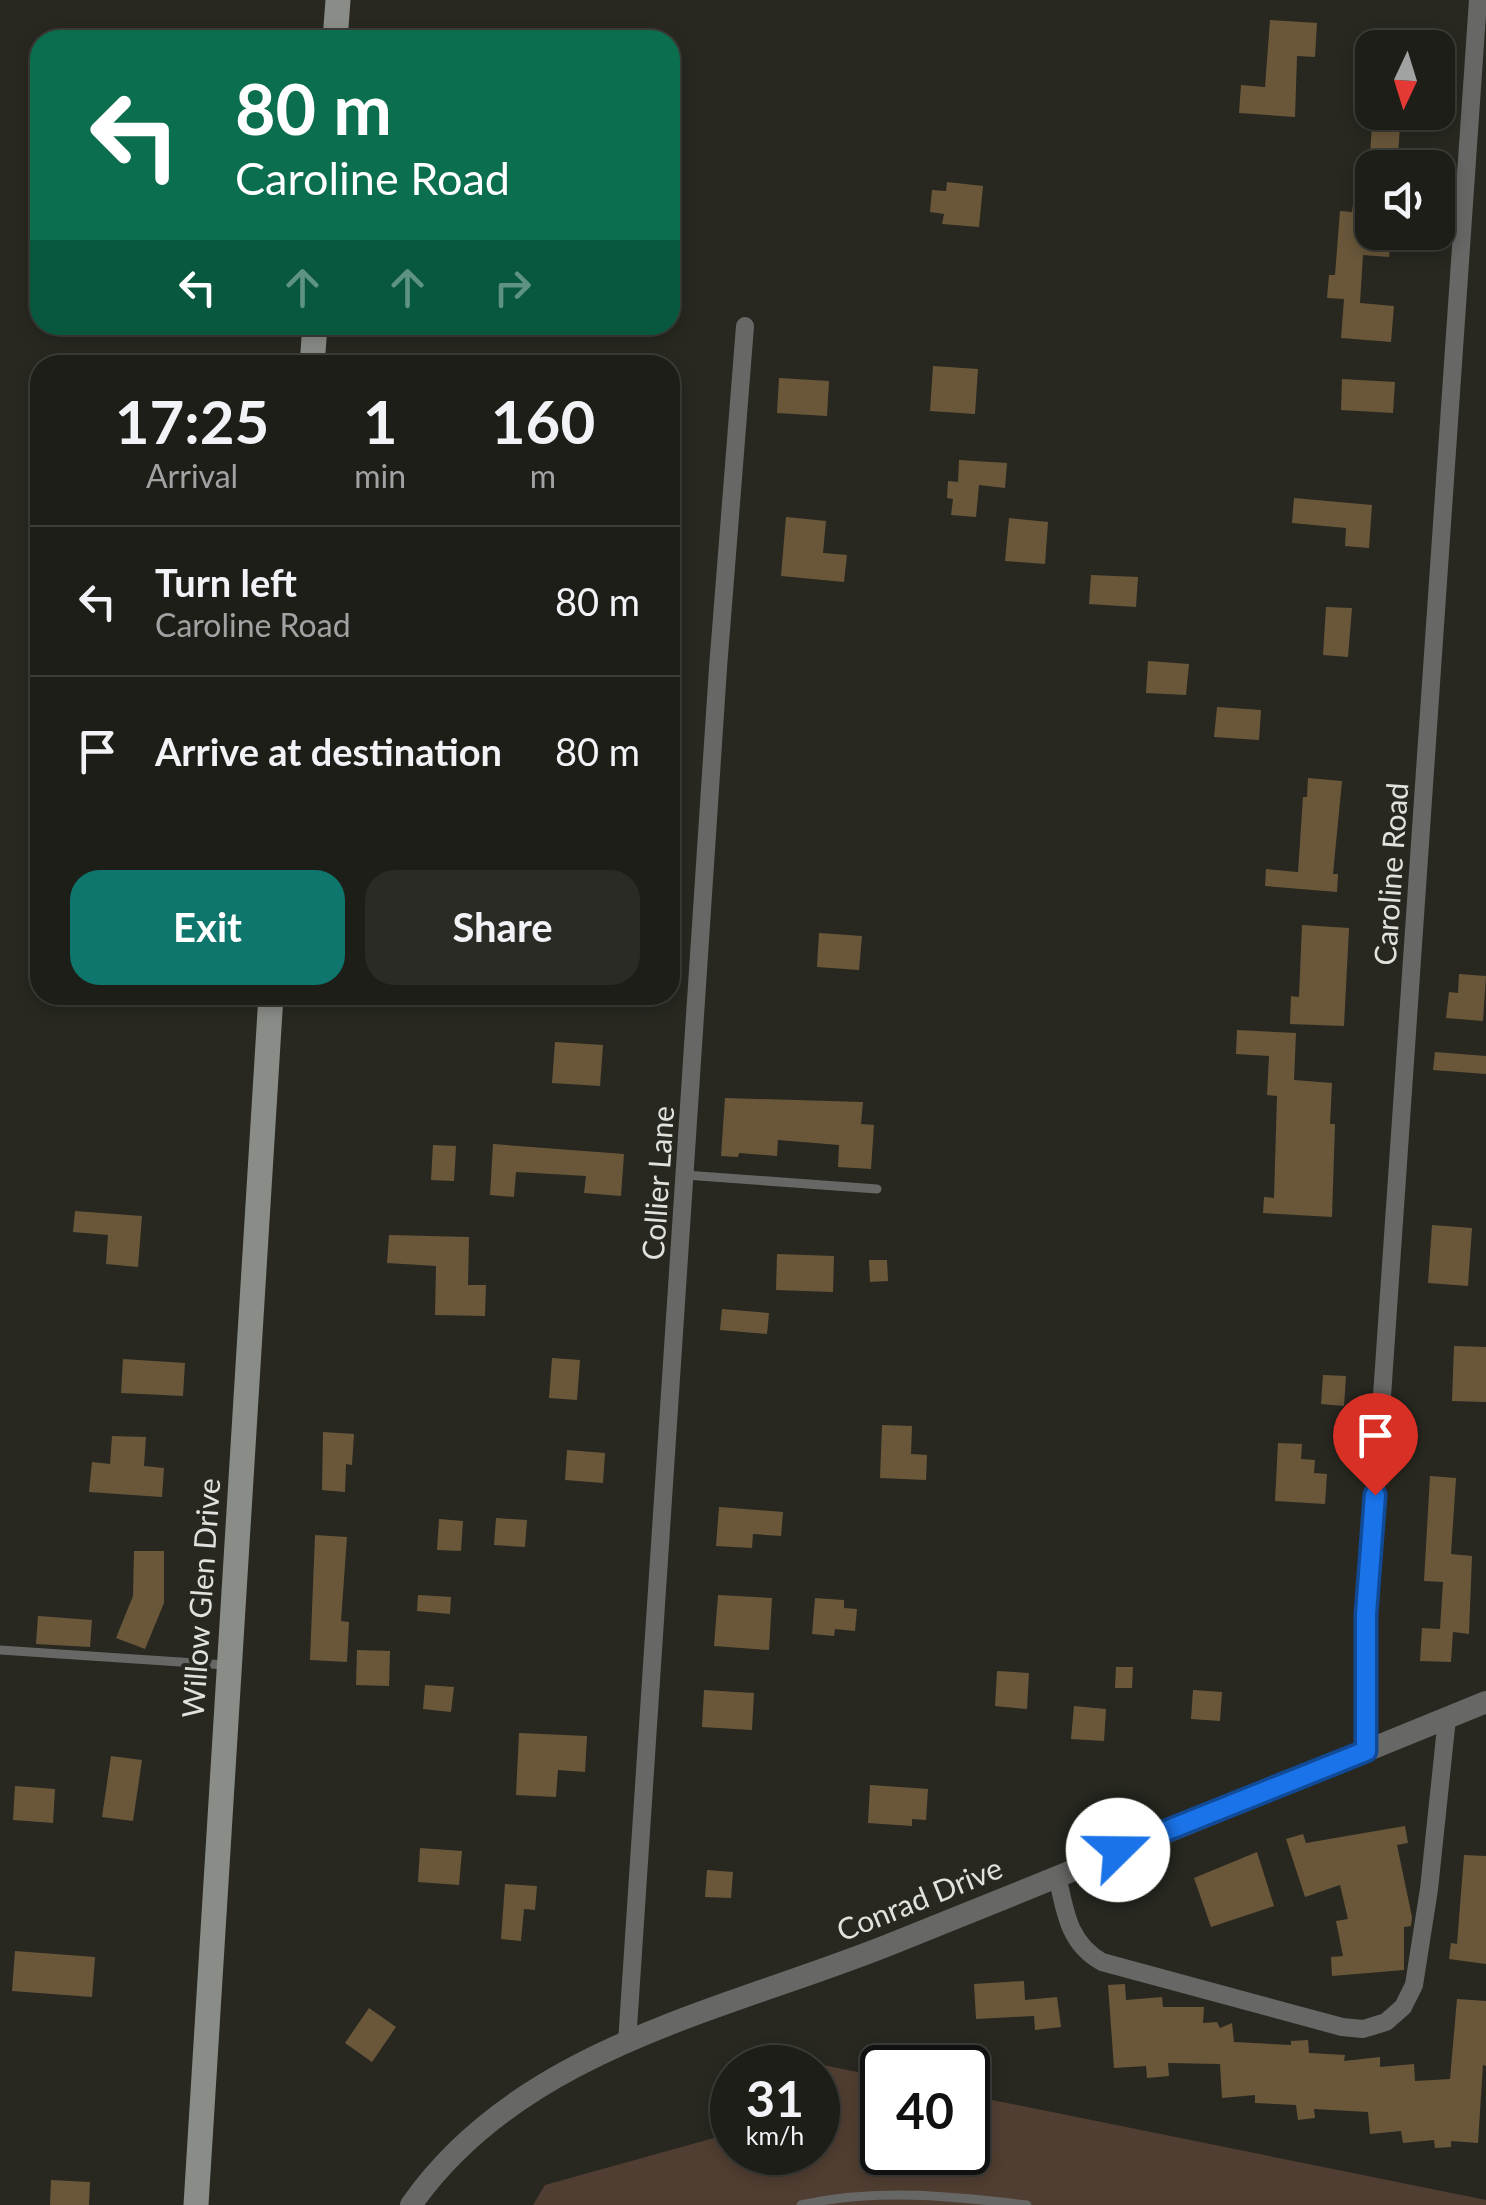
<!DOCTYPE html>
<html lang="en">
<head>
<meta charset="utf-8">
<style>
  body { margin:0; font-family:Lato,sans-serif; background:#2b2b26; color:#f1f3f6; height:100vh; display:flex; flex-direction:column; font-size:38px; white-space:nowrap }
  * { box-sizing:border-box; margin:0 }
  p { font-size:32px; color:#a1a2a2 }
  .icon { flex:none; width:55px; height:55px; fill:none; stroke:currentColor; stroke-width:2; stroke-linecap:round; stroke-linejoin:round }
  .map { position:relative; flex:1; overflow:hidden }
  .drawer { position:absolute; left:30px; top:355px; width:650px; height:650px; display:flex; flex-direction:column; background:#1e1e19; border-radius:30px; box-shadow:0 5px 15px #0003,0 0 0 2px #3c3c38 }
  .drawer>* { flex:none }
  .banner { position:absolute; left:30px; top:30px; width:650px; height:305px; border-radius:30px; box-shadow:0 5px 15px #0003,0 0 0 2px #3c3c38; background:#0b6e4f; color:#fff; overflow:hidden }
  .needle { width:65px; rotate:184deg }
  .fabs { position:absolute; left:1355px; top:30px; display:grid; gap:20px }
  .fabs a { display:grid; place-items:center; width:100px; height:100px; border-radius:20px; background:#1e1e19; box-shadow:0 5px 15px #0003,0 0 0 2px #3c3c38; font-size:50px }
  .speed { position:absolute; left:710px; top:2045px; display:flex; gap:20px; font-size:50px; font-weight:700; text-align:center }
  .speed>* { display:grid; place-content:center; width:130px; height:130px; border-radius:50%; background:#1e1e19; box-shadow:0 5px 15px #0003,0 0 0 2px #3c3c38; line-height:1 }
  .speed small { font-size:25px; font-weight:400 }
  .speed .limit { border:5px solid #111; border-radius:15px; background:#fff; color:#111 }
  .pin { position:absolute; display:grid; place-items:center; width:85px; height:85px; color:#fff; margin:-102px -42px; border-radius:50% 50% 50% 0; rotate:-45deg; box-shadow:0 0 10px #0007 }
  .pin .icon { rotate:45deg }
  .me { position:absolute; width:110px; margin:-55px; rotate:68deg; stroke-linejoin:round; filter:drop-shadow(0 0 8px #0008) }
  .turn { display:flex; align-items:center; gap:35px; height:210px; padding:0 40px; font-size:45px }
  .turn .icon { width:130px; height:130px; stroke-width:2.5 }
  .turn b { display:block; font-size:70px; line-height:85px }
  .lanes { display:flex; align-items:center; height:95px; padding:0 40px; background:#0003; justify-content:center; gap:50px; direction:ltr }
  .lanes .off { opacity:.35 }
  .eta { display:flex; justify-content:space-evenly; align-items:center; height:170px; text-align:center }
  .eta b { font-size:60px; font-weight:700; line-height:70px }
  .cta { display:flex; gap:20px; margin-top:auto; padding:20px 40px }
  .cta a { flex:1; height:115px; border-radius:30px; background:#0f766e; color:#fff; font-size:40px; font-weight:700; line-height:115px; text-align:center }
  .cta a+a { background:#2b2b26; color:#f1f3f6 }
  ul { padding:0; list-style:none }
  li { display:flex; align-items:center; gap:30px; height:150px; padding:0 40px; border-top:2px solid #3c3c38 }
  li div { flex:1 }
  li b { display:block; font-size:38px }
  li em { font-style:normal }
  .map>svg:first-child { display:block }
</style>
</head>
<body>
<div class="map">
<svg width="1486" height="2205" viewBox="0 0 1486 2205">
  <rect width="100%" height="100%" fill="#282821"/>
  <polygon fill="#513e32" points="813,2063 882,2077 882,2152 968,2152 968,2095 1486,2200 1486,2205 533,2205 545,2185 732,2133 732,2152 818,2152 818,2068 808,2067"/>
  <g fill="#6a573a">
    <polygon points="1270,20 1317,23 1315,57 1297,56 1295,117 1239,113 1241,85 1265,87"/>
    <polygon points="1373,112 1401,112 1397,168 1369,168"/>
    <polygon points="947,182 983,186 979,227 942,224 944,214 930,212 932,190 946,191"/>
    <polygon points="1354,195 1372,197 1372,232 1391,232 1389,257 1363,255 1360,303 1394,306 1391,342 1341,338 1344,299 1327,298 1329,275 1335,275 1340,211 1352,212"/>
    <polygon points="933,366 978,369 975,414 930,411"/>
    <polygon points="779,378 829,381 827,416 777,413"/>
    <polygon points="1342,379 1395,382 1393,413 1341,410"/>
    <polygon points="959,460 1007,463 1005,488 979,485 976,517 951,515 953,499 947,498 948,481 958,482"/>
    <polygon points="1294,498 1372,505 1369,548 1345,546 1346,528 1292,523"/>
    <polygon points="786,517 826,521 823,553 847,555 844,582 781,576"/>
    <polygon points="1009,518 1048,522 1045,564 1005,561"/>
    <polygon points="1091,575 1138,577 1136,607 1089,604"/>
    <polygon points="1326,607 1352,608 1348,657 1323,655"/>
    <polygon points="1148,661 1189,664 1186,695 1146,693"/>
    <polygon points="1217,707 1261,710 1259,740 1214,737"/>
    <polygon points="1308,778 1342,781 1333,874 1338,874 1337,892 1265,886 1266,869 1298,872 1303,797 1307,797"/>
    <polygon points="1302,925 1349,928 1344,1026 1290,1024 1291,996 1299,997"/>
    <polygon points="819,933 862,936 859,970 817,967"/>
    <polygon points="1459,974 1486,976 1483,1021 1446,1018 1449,992 1458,993"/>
    <polygon points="1237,1030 1296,1033 1294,1080 1332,1083 1330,1124 1335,1124 1332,1217 1263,1213 1264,1197 1274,1198 1277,1096 1267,1095 1269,1056 1236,1054"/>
    <polygon points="555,1042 603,1045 600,1086 552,1083"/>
    <polygon points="1435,1052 1486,1056 1486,1074 1433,1070"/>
    <polygon points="725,1098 863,1102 861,1124 874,1125 871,1169 838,1167 839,1145 778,1140 777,1156 739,1153 738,1157 721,1156"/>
    <polygon points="493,1144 624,1154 621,1196 584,1193 586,1176 516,1172 514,1197 490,1195"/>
    <polygon points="433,1145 456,1146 454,1181 431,1180"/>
    <polygon points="75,1211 142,1216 138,1267 106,1264 108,1235 73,1232"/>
    <polygon points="1432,1225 1472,1228 1468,1286 1428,1283"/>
    <polygon points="389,1235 469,1237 468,1285 486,1285 485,1316 435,1315 436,1266 387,1263"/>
    <polygon points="777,1254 834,1256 833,1292 776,1290"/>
    <polygon points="869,1260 887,1260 888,1281 870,1282"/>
    <polygon points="722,1309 769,1313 767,1334 720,1330"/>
    <polygon points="1454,1346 1486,1347 1486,1402 1452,1401"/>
    <polygon points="552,1358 580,1360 577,1400 549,1398"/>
    <polygon points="123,1359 185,1363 183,1396 121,1393"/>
    <polygon points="1323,1375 1346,1376 1344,1406 1321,1404"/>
    <polygon points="882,1425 912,1426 911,1454 927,1455 926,1480 880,1478"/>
    <polygon points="323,1432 354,1434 352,1465 346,1464 345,1492 322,1490"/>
    <polygon points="112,1436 146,1437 144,1466 164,1468 162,1497 89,1492 92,1462 110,1464"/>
    <polygon points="1278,1443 1302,1444 1301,1459 1315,1460 1314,1473 1327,1474 1325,1504 1275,1501"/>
    <polygon points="567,1450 605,1453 603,1483 565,1480"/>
    <polygon points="1430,1476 1456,1478 1451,1554 1472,1556 1469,1634 1453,1632 1451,1662 1420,1661 1422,1628 1440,1629 1443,1582 1424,1581"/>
    <polygon points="719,1507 783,1512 781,1536 753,1534 752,1548 716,1546"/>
    <polygon points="496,1518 527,1520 525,1547 494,1545"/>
    <polygon points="439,1519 463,1521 461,1551 437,1550"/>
    <polygon points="315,1535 347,1537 341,1621 349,1622 347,1662 310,1660"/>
    <polygon points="134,1551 164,1551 164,1603 145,1649 116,1638 133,1596"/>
    <polygon points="418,1595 451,1597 450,1614 417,1611"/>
    <polygon points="718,1595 772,1598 769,1650 714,1646"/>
    <polygon points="815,1598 844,1600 844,1608 857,1609 855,1631 835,1629 834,1636 812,1634"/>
    <polygon points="38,1616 92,1620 90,1647 36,1644"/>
    <polygon points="357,1650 390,1651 389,1686 356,1685"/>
    <polygon points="1116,1667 1133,1667 1132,1688 1115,1688"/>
    <polygon points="997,1671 1029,1673 1027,1709 995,1706"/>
    <polygon points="425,1685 454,1687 451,1712 423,1709"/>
    <polygon points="704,1690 754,1693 752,1730 702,1727"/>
    <polygon points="1193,1690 1222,1692 1220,1721 1191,1719"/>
    <polygon points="1074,1706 1106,1709 1104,1741 1071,1739"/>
    <polygon points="519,1733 587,1736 585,1772 558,1770 556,1797 516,1795"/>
    <polygon points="111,1756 142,1760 133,1821 102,1817"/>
    <polygon points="870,1785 928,1789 926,1820 912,1819 912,1826 868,1823"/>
    <polygon points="15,1786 55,1789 53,1823 13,1820"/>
    <polygon points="1405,1826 1408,1843 1397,1845 1412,1917 1411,1926 1404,1927 1404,1970 1332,1976 1331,1957 1343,1956 1336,1921 1348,1919 1340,1885 1305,1897 1286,1839 1303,1834 1306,1843"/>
    <polygon points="420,1848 462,1851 459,1885 418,1882"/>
    <polygon points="1257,1852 1274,1906 1211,1927 1194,1878"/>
    <polygon points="1464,1855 1486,1856 1486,1964 1449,1959 1451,1943 1457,1944"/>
    <polygon points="707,1870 733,1872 731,1898 705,1897"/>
    <polygon points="505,1884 537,1886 535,1910 524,1909 521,1941 501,1939"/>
    <polygon points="15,1951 95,1957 92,1997 12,1991"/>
    <polygon points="1024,1981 1025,2000 1057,1997 1061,2027 1035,2030 1034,2016 976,2019 974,1984"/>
    <polygon points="1125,1984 1126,2000 1162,1997 1163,2007 1204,2007 1203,2023 1217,2022 1220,2028 1232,2023 1234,2042 1291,2045 1291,2041 1308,2040 1309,2053 1345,2055 1344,2061 1380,2057 1380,2067 1414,2064 1415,2081 1450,2079 1457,1999 1486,2001 1486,2066 1483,2065 1478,2143 1451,2141 1451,2147 1435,2148 1434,2140 1403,2143 1401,2131 1370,2134 1368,2112 1314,2109 1315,2118 1298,2120 1296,2105 1255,2103 1255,2095 1222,2098 1220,2064 1168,2063 1169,2076 1147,2078 1146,2066 1114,2068 1108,1985"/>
    <polygon points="369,2008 396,2027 372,2062 345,2043"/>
    <polygon points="51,2180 90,2182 89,2205 50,2205"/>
  </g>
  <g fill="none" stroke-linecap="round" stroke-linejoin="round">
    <g stroke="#676865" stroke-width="9">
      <polyline points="685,1175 877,1189"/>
      <polyline points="0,1650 225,1665"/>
      <path d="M801 2205C875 2188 952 2196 1027 2205"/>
    </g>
    <g stroke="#676865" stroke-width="18">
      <polyline points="1366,1751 1367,1614 1478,0"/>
      <path d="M1057 1875C1065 1911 1068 1943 1102 1962L1342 2027 1363 2029 1386 2022 1403 2007 1414 1985 1429 1889 1447 1718"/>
      <polyline points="627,2043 718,668 745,326"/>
    </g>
    <path stroke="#676865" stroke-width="22" d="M411 2205C522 2046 729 2010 896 1942 1093 1863 1289 1782 1486 1702"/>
    <g stroke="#8a8c87" stroke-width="25">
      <polyline points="335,40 338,0"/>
      <polyline points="312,365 315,325"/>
      <polyline points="196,2205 271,995"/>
    </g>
  </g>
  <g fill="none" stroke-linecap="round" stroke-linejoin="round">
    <g stroke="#114b97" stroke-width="25">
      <polyline id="route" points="1118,1850 1366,1751 1366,1614 1375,1495"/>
    </g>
    <use href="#route" stroke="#1a73e8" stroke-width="18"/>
  </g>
  <g text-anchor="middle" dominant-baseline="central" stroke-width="8" stroke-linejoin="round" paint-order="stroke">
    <g font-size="30" fill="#e1e1dd" stroke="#282821">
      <text transform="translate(1390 874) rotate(-86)">Caroline Road</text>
      <text transform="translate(657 1183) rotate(-86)">Collier Lane</text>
      <text transform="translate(200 1598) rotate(-86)">Willow Glen Drive</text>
      <text transform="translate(919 1898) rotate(-22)">Conrad Drive</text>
    </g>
  </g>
</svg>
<div class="fabs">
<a><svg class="needle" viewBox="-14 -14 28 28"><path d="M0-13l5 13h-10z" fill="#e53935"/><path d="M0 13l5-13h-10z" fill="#a1a2a2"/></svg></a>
<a><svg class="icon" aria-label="sound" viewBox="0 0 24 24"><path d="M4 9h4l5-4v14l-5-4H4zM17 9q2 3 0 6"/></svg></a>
</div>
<div class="speed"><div>31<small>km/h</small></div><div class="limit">40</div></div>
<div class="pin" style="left:1375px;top:1495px;background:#d93025"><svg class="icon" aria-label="arrive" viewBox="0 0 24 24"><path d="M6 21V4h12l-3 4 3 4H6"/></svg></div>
<svg class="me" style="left:1118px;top:1850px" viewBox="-20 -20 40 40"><circle r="19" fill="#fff"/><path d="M0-13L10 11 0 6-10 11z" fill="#1a73e8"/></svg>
<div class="banner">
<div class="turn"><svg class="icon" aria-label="left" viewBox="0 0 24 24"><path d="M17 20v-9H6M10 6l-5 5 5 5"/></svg><div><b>80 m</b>Caroline Road</div></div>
<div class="lanes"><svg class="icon" aria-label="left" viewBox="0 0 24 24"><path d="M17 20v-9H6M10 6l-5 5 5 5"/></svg><svg class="icon off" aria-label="ahead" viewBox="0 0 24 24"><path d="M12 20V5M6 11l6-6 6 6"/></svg><svg class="icon off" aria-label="ahead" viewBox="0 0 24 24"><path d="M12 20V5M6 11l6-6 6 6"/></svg><svg class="icon off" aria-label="right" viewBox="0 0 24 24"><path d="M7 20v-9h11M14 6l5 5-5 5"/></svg></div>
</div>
<section class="drawer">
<div class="eta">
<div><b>17:25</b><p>Arrival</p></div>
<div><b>1</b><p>min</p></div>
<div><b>160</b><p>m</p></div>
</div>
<ul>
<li><svg class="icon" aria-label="left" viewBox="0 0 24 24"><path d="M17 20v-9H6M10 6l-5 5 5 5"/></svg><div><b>Turn left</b><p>Caroline Road</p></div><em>80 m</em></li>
<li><svg class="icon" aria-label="arrive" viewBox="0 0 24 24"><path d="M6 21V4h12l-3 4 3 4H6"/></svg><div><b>Arrive at destination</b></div><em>80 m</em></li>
</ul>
<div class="cta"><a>Exit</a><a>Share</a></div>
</section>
</div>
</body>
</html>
